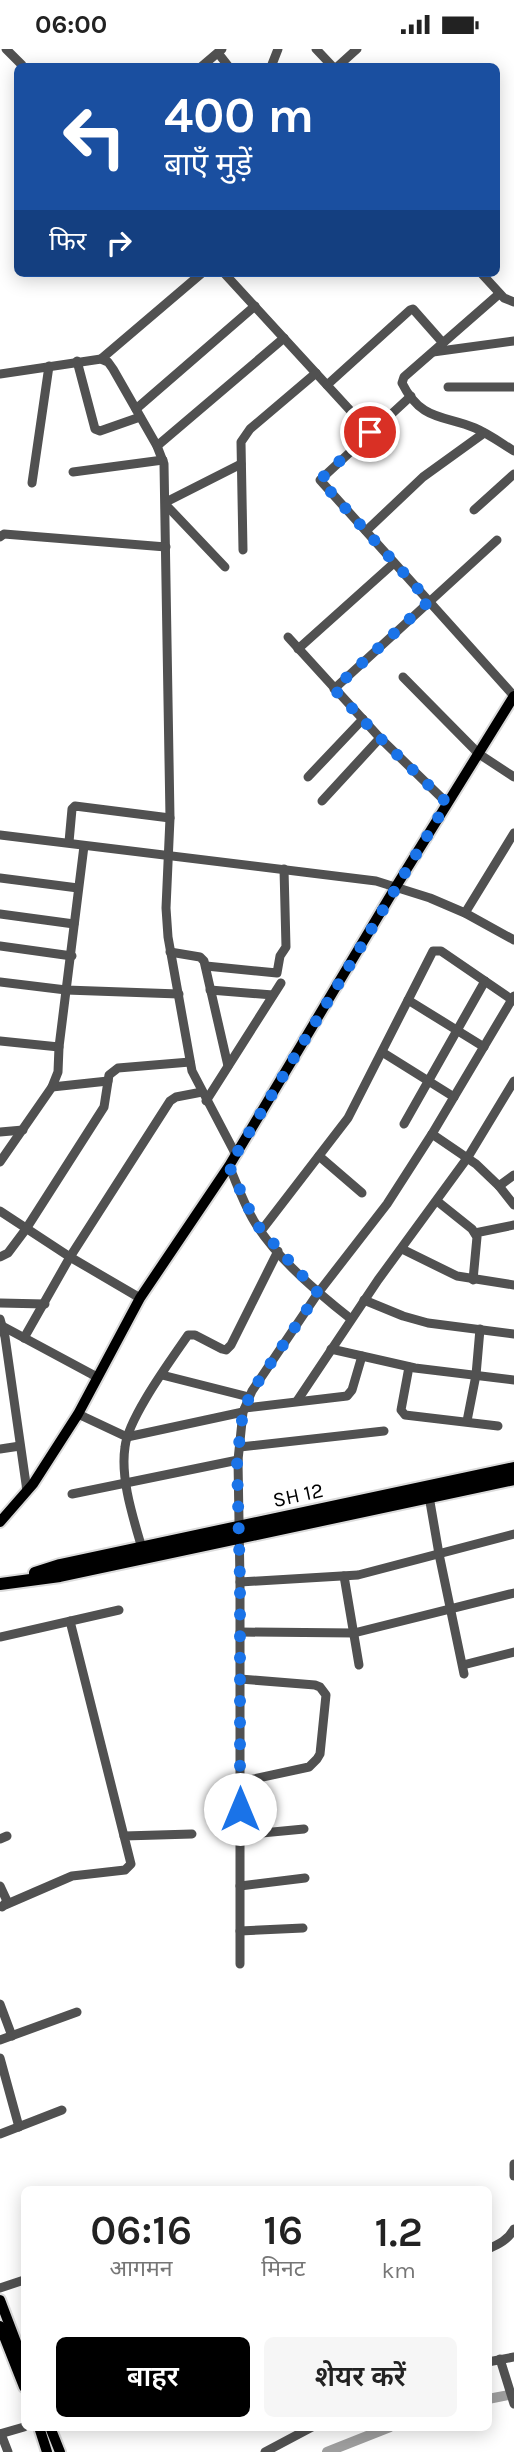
<!DOCTYPE html>
<html lang="hi">
<head>
<meta charset="utf-8">
<style>
  body { margin:0; font-family:Karla,"Noto Sans Devanagari",sans-serif; background:#f6f6f6; color:#222; height:100vh; display:flex; flex-direction:column; font-size:26px; white-space:nowrap }
  * { box-sizing:border-box; margin:0 }
  p { font-size:23px; color:#767676 }
  .icon { flex:none; width:38px; height:38px; fill:none; stroke:currentColor; stroke-width:2; stroke-linecap:round; stroke-linejoin:round }
  .map { position:relative; flex:1; overflow:hidden }
  .sheet { position:absolute; left:21px; top:2137px; width:471px; height:245px; display:flex; flex-direction:column; background:#fff; border-radius:10px; box-shadow:0 4px 18px #0003 }
  .sheet>* { flex:none }
  .hud { position:absolute; left:14px; top:14px; width:486px; height:214px; border-radius:10px; box-shadow:0 4px 18px #0003; background:#1a4fa0; color:#fff; overflow:hidden }
  .pin { position:absolute; display:grid; place-items:center; width:60px; height:60px; color:#fff; margin:-30px; border:4px solid #fff; border-radius:50%; box-shadow:0 2px 7px #0007 }
  .me { position:absolute; width:77px; margin:-38px; rotate:0deg; stroke-linejoin:round; filter:drop-shadow(0 0 5px #0008) }
  .turn { display:flex; align-items:center; gap:24px; height:147px; padding:0 35px; font-size:32px }
  .turn .icon { width:91px; height:91px; stroke-width:2.5 }
  .turn b { display:block; font-size:49px; line-height:60px }
  .then { display:flex; align-items:center; height:66px; padding:0 35px; background:#0003; gap:14px; font-size:26px }
  .eta { display:flex; justify-content:space-evenly; align-items:center; height:119px; text-align:center }
  .eta b { font-size:42px; font-weight:600; line-height:49px }
  .action { display:flex; gap:14px; margin-top:auto; padding:14px 35px }
  .action a { flex:1; height:80px; border-radius:10px; background:#000; color:#fff; font-size:28px; font-weight:600; line-height:80px; text-align:center }
  .action a+a { background:#f6f6f6; color:#222 }
  .status { display:flex; justify-content:space-between; align-items:center; height:49px; padding:0 35px; background:#fff; direction:ltr }
  .status svg { height:19px; fill:currentColor }
  .map>svg:first-child { display:block }
</style>
</head>
<body>
<div class="status"><b>06:00</b><svg viewBox="0 0 49 12"><path d="M0 12V9h3v3zM5 12V6h3v6zM10 12V3h3v9zM15 12V0h3v12zM26 1h20v11H26zM47 4h2v5h-2z"/></svg></div>
<div class="map">
<svg width="514" height="2403" viewBox="0 0 514 2403">
  <rect width="100%" height="100%" fill="#fff"/>
  <g fill="none" stroke-linecap="round" stroke-linejoin="round">
    <g stroke="#9f9f9f" stroke-width="10">
      <polyline points="488,2350 514,2345"/>
      <polyline points="327,2403 390,2378"/>
    </g>
    <g stroke="#dbdbdb" stroke-width="14">
      <g id="major">
        <polyline points="0,1473 33,1435 78,1365 140,1249 229,1117 395,839 514,647"/>
        <polyline points="0,2251 24,2314"/>
        <polyline points="0,2277 24,2338"/>
        <polyline points="39,2378 47,2403"/>
        <polyline points="50,2378 60,2403"/>
      </g>
    </g>
    <g stroke="#dbdbdb" stroke-width="16">
      <g id="highway">
        <polyline points="35,1524 60,1516 514,1419"/>
        <polyline points="0,1535 60,1527 514,1430"/>
      </g>
    </g>
    <g stroke="#515151" stroke-width="9">
      <polyline points="6,0 22,16"/>
      <polyline points="316,0 333,18"/>
      <polyline points="218,4 229,18"/>
      <polyline points="201,18 222,0"/>
      <polyline points="271,18 278,0"/>
      <polyline points="337,18 357,0"/>
      <polyline points="224,224 370,383"/>
      <polyline points="481,224 504,249 514,253"/>
      <path d="M499 245 404 328 402 334C421 372 443 366 475 379 489 385 501 394 514 402"/>
      <polyline points="433,303 514,292"/>
      <polyline points="101,310 202,224"/>
      <polyline points="77,312 95,380 100,382 140,368"/>
      <polyline points="0,325 101,310 108,313 113,320 157,397 164,415 170,769 166,859 168,888 192,1022 236,1106"/>
      <polyline points="327,336 410,261 413,260 443,294"/>
      <polyline points="448,338 514,338"/>
      <polyline points="411,347 320,431 514,647"/>
      <polyline points="136,360 255,257"/>
      <polyline points="157,397 284,289"/>
      <polyline points="73,423 163,411"/>
      <polyline points="32,434 49,317"/>
      <polyline points="166,453 241,415"/>
      <polyline points="166,456 225,518"/>
      <polyline points="474,461 514,425"/>
      <polyline points="366,482 423,428 484,384"/>
      <polyline points="0,488 4,485 166,498"/>
      <polyline points="243,501 241,393 250,380 316,324"/>
      <polyline points="288,588 380,689 447,754"/>
      <polyline points="298,600 394,514"/>
      <polyline points="403,628 479,705 514,728"/>
      <polyline points="334,640 497,491"/>
      <polyline points="308,728 363,670"/>
      <polyline points="322,752 380,689"/>
      <polyline points="0,786 376,832 430,849 465,864 514,891"/>
      <polyline points="69,793 72,760 75,757 170,769"/>
      <polyline points="0,829 78,839"/>
      <polyline points="465,864 514,784"/>
      <polyline points="0,865 74,875"/>
      <polyline points="0,897 72,907"/>
      <polyline points="170,903 200,908 204,912 228,1017"/>
      <polyline points="206,917 277,924 280,907 286,898 284,820"/>
      <polyline points="0,933 66,941 179,945"/>
      <polyline points="210,941 273,946"/>
      <polyline points="408,951 484,998"/>
      <polyline points="0,992 59,998"/>
      <polyline points="382,1003 454,1048"/>
      <polyline points="52,1038 108,1032"/>
      <polyline points="206,1052 281,934"/>
      <polyline points="404,1075 485,932"/>
      <polyline points="0,1083 23,1081"/>
      <polyline points="432,1085 476,1115 499,1137 514,1126"/>
      <polyline points="319,1107 362,1144"/>
      <polyline points="0,1113 52,1038 58,1023 59,998 84,797"/>
      <path d="M229 1117C237 1135 244 1155 254 1172 275 1208 319 1245 351 1270"/>
      <polyline points="499,1137 514,1156"/>
      <polyline points="437,1152 472,1180 477,1188 473,1231"/>
      <polyline points="0,1162 70,1208 140,1249"/>
      <polyline points="261,1182 348,1069 433,902 441,902 514,952"/>
      <polyline points="475,1184 514,1176"/>
      <polyline points="402,1200 457,1227 514,1236"/>
      <polyline points="0,1208 8,1204 26,1180 104,1058 109,1026 118,1019 190,1013"/>
      <polyline points="364,1251 403,1267 428,1274 514,1285"/>
      <polyline points="0,1254 45,1255"/>
      <polyline points="0,1270 5,1288 27,1442"/>
      <polyline points="2,1277 97,1328"/>
      <polyline points="24,1289 70,1208 170,1052 176,1048 202,1043"/>
      <polyline points="331,1300 415,1319 514,1331"/>
      <polyline points="409,1318 401,1361 405,1366 498,1377"/>
      <polyline points="162,1326 249,1348"/>
      <polyline points="297,1352 378,1231 468,1108 514,1032"/>
      <polyline points="245,1359 347,1347 352,1341 362,1307"/>
      <polyline points="78,1365 127,1388 243,1363"/>
      <polyline points="467,1372 476,1326 480,1280"/>
      <polyline points="240,1398 384,1382"/>
      <polyline points="0,1400 20,1397"/>
      <polyline points="72,1445 238,1411"/>
      <polyline points="429,1447 439,1505 464,1625"/>
      <path d="M143 1503C134 1471 120 1431 125 1398 128 1369 171 1311 188 1286H195L222 1300 226 1301 231 1296 278 1202"/>
      <polyline points="344,1527 359,1616"/>
      <polyline points="240,1533 358,1526 514,1485"/>
      <polyline points="240,1583 354,1584 514,1544"/>
      <polyline points="0,1588 119,1561"/>
      <polyline points="463,1616 514,1603"/>
      <polyline points="240,1733 309,1718 317,1710 320,1705 326,1646 320,1638 315,1636 240,1630"/>
      <polyline points="240,1786 304,1780"/>
      <polyline points="124,1787 192,1785"/>
      <polyline points="0,1790 7,1787"/>
      <polyline points="0,1837 7,1852 2,1858"/>
      <polyline points="240,1837 305,1829"/>
      <polyline points="5,1856 72,1827 125,1821 131,1815 70,1572"/>
      <polyline points="240,1882 303,1879"/>
      <polyline points="240,1915 240,1533 238,1411 243,1363 252,1342 318,1244 387,1155 432,1085 514,947"/>
      <polyline points="0,1955 12,1987"/>
      <polyline points="0,1991 77,1963"/>
      <polyline points="0,2009 19,2078"/>
      <polyline points="0,2085 62,2061"/>
      <polyline points="514,2115 514,2127"/>
      <path d="M488 2200C499 2195 508 2191 514 2180"/>
      <polyline points="0,2239 24,2231"/>
      <polyline points="500,2310 514,2355"/>
      <polyline points="488,2313 514,2308"/>
      <polyline points="0,2385 24,2378"/>
      <polyline points="1,2385 8,2403"/>
      <polyline points="265,2403 312,2378"/>
    </g>
    <use href="#major" stroke="#000" stroke-width="10"/>
    <use href="#highway" stroke="#000" stroke-width="12"/>
  </g>
  <g fill="none" stroke-linecap="round" stroke-linejoin="round">
    <polyline stroke="#1a73e8" stroke-width="12" stroke-dasharray="0 21.6" points="240,1760 240,1533 237,1411 243,1363 252,1342 318,1244 256,1175 229,1117 447,754 380,689 334,640 429,552 320,431 370,383"/>
  </g>
  <g text-anchor="middle" dominant-baseline="central" stroke-width="5" stroke-linejoin="round" paint-order="stroke">
    <g font-size="21" fill="#000" stroke="#fff">
      <text transform="translate(298 1446) rotate(-12)">SH 12</text>
    </g>
  </g>
</svg>
<div class="pin" style="left:370px;top:383px;background:#d93025"><svg class="icon" aria-label="arrive" viewBox="0 0 24 24"><path d="M6 21V4h12l-3 4 3 4H6"/></svg></div>
<svg class="me" style="left:240px;top:1760px" viewBox="-20 -20 40 40"><circle r="19" fill="#fff"/><path d="M0-13L10 11 0 6-10 11z" fill="#1a73e8"/></svg>
<div class="hud">
<div class="turn"><svg class="icon" aria-label="left" viewBox="0 0 24 24"><path d="M17 20v-9H6M10 6l-5 5 5 5"/></svg><div><b>400 m</b>बाएँ मुड़ें</div></div>
<div class="then">फिर<svg class="icon" aria-label="right" viewBox="0 0 24 24"><path d="M7 20v-9h11M14 6l5 5-5 5"/></svg></div>
</div>
<section class="sheet">
<div class="eta">
<div><b>06:16</b><p>आगमन</p></div>
<div><b>16</b><p>मिनट</p></div>
<div><b>1.2</b><p>km</p></div>
</div>
<div class="action"><a>बाहर</a><a>शेयर करें</a></div>
</section>
</div>
</body>
</html>
